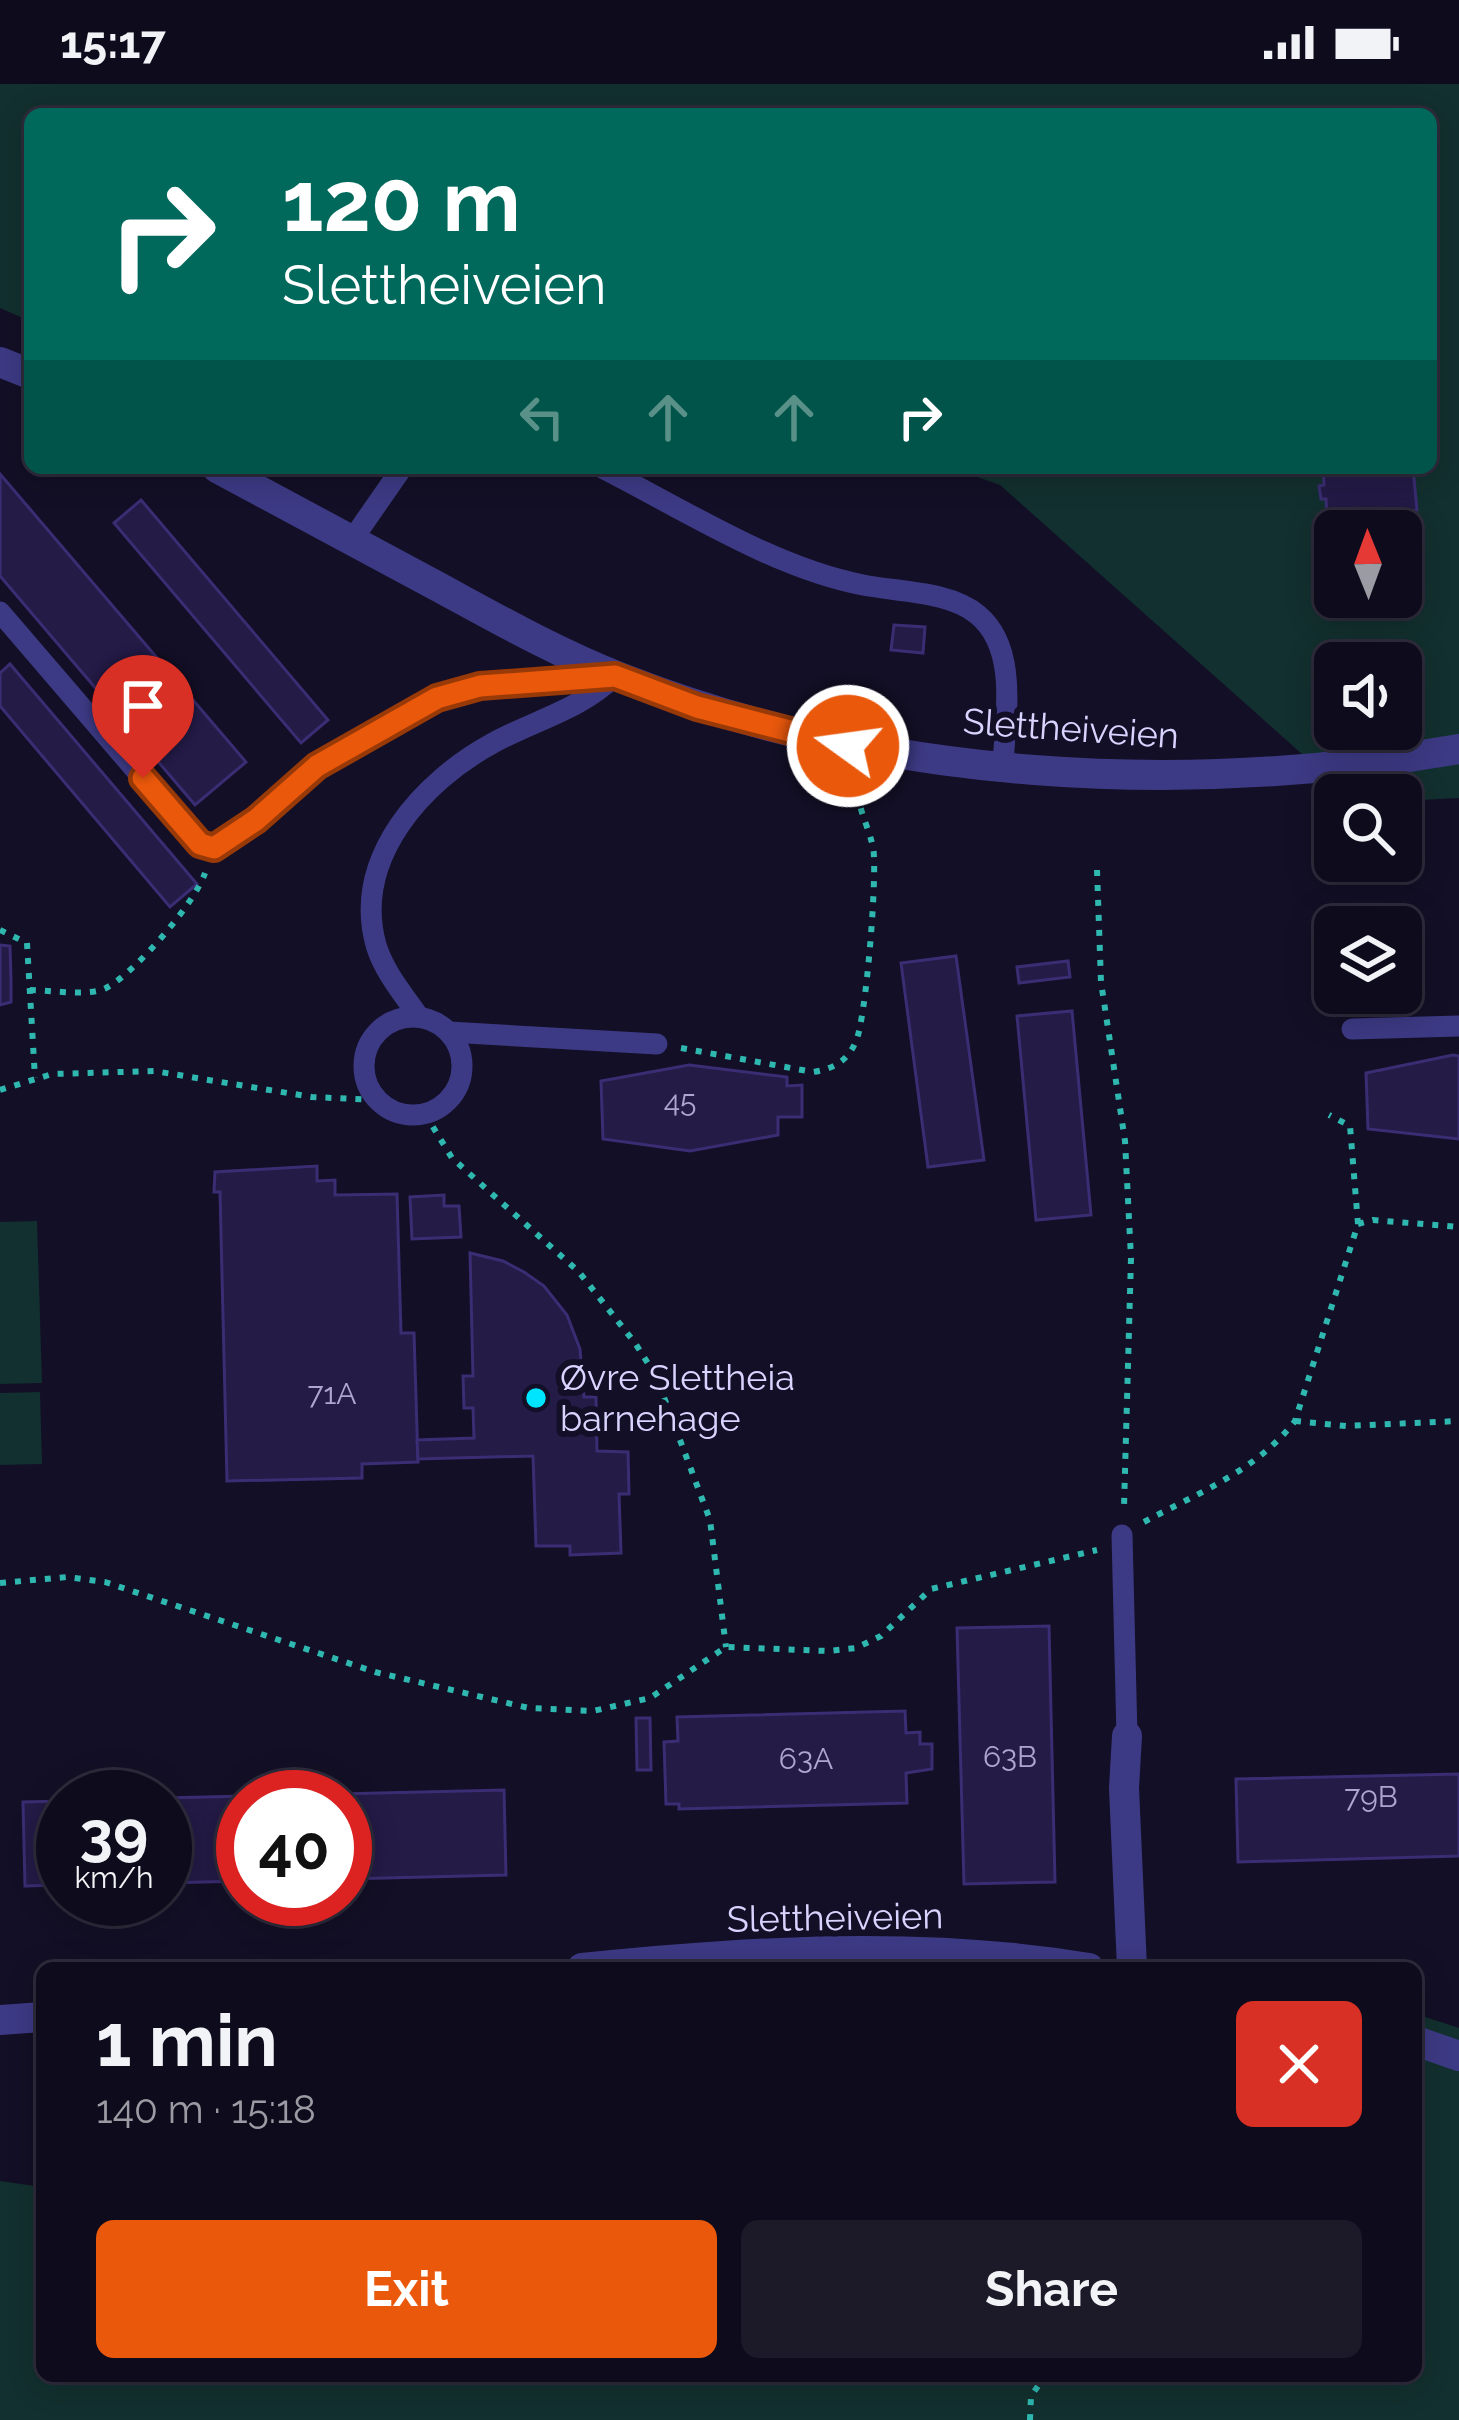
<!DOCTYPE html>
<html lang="en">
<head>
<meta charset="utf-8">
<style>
  body { margin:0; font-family:Raleway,sans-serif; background:#1c1929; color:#f1f3f6; height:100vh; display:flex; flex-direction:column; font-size:45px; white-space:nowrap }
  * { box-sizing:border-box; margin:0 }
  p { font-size:39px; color:#9b9ba3 }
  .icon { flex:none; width:66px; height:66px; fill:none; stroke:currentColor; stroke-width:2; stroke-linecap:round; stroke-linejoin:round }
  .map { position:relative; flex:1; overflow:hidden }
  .drawer { position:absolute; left:36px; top:1878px; width:1386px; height:420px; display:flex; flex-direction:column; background:#0e0b1c; border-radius:18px; box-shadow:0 6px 30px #0003,0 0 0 3px #2e2b3b }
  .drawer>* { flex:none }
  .hud { position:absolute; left:24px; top:24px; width:1413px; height:366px; border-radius:18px; box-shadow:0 6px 30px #0003,0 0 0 3px #2e2b3b; background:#00695c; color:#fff; overflow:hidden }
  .needle { width:78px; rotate:359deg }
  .buttons { position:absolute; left:1314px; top:426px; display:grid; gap:24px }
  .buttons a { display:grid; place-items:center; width:108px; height:108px; border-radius:18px; background:#0e0b1c; box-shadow:0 6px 30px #0003,0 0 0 3px #2e2b3b; font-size:60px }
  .speed { position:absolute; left:36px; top:1686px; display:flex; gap:24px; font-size:60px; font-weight:700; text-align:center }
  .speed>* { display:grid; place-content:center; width:156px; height:156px; border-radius:50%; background:#0e0b1c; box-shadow:0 6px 30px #0003,0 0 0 3px #2e2b3b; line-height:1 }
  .speed small { font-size:30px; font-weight:400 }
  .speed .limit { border:18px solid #d22; background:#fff; color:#111 }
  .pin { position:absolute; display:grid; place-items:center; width:102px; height:102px; color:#fff; margin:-123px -51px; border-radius:50% 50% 50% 0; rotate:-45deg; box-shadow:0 0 12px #0007 }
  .pin .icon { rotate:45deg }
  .me { position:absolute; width:132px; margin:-66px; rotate:284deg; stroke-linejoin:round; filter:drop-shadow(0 0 9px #0008) }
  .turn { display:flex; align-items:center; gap:42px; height:252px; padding:0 60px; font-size:54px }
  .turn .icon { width:156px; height:156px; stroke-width:2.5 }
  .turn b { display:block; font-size:84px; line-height:102px }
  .lanes { display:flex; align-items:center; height:114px; padding:0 60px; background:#0003; justify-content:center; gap:60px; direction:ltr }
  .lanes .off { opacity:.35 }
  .round { display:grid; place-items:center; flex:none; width:126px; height:126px; border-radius:18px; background:#1c1929 }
  .head { display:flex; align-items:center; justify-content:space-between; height:204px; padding:0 60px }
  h1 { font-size:72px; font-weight:700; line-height:90px }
  .cta { display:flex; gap:24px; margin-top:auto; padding:24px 60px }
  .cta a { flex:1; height:138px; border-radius:18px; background:#ea580c; color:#fff; font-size:48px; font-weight:700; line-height:138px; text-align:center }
  .cta a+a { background:#1c1929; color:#f1f3f6 }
  .status { display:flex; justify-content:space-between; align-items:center; height:84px; padding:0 60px; background:#0e0b1c; direction:ltr }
  .status svg { height:33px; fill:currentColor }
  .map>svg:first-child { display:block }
</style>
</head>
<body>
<div class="status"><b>15:17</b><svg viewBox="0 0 49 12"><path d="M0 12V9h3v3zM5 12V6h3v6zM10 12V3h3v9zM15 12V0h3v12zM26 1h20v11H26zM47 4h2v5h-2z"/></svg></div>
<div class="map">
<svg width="1459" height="2336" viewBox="0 0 1459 2336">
  <rect width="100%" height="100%" fill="#130f26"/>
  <g fill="#12302f" fill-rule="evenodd">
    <path d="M0 0H1459V714L1401 717V711H1348L1000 401 952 384H1431V30H30V237L0 224ZM1335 447H1401V513H1335ZM1335 579H1401V645H1335Z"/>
    <polygon points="37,1137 42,1299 0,1300 0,1138"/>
    <polygon points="40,1308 42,1380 0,1381 0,1309"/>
    <polygon points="1416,1930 1459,1944 1459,2336 0,2336 0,2097 42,2103 42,2292 1416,2292"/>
  </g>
  <g fill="#241b47" stroke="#3b2d73" stroke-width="3">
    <polygon points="1323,384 1413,384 1417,426 1368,434 1369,443 1328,447 1326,415 1321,415 1319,402 1324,401"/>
    <polygon points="0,390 246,678 195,721 0,492"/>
    <polygon points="141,416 328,636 301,659 114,439"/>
    <polygon points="894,541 925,543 923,569 891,566"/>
    <polygon points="10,580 197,800 170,823 0,622 0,589"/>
    <polygon points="0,861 10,862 11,895 11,918 0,921"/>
    <polygon points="956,872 984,1076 928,1083 901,879"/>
    <polygon points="1068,877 1070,893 1019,899 1017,883"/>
    <polygon points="1072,927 1091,1131 1036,1136 1017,932"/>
    <polygon points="1453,971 1459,972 1459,1055 1368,1045 1366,989"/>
    <polygon points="689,981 787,993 787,1002 802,1001 802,1033 778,1033 778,1051 690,1067 603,1055 601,997"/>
    <polygon points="317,1082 317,1097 335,1096 335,1111 397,1110 401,1249 414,1249 418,1378 362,1380 362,1394 227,1397 220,1108 214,1108 215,1088"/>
    <polygon points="444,1111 444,1122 459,1122 461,1153 412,1155 410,1113"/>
    <polygon points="470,1169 503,1177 524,1188 544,1202 567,1231 580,1265 584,1313 596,1313 597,1367 628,1368 629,1410 619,1410 621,1469 570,1471 570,1462 536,1462 533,1372 418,1375 417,1356 474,1354 473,1324 464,1324 463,1292 473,1292"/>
    <polygon points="1049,1542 1055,1798 964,1800 957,1544"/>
    <polygon points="905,1627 906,1649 920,1648 920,1660 932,1660 932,1685 906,1689 907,1719 679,1725 679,1720 666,1720 664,1658 678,1657 677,1633"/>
    <polygon points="636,1634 650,1634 651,1686 637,1686"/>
    <polygon points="1459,1690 1459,1772 1238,1778 1236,1695"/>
    <polygon points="504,1706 506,1791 345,1795 345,1713 243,1713 243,1797 165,1799 165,1714"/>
    <polygon points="63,1717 63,1801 25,1802 23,1718"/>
  </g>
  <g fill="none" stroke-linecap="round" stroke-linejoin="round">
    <g stroke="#2fb8b0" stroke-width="6" stroke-dasharray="6 9" stroke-linecap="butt">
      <polyline points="1097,786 1101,898 1125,1057 1131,1174 1124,1423"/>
      <polyline points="0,846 27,859 35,994"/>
      <path d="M30 906C51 906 88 913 106 904 135 889 195 819 205 789"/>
      <path d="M681 964 813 988C833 985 848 977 856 957 866 936 878 787 873 763 866 733 855 725 860 692"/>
      <polyline points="0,1006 52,990 154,987 312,1013 378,1016"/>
      <polyline points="425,1030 452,1074 579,1188 635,1259 656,1292 710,1436 726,1563"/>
      <polyline points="1358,1140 1373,1136 1459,1143"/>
      <polyline points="1295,1337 1346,1342 1459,1337"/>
      <path d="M1144 1438C1198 1409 1256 1387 1295 1337L1358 1140 1350 1042 1329 1031"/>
      <polyline points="0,1499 67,1493 105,1498 375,1588 529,1624 593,1627 650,1614 726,1563 828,1567 856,1564 881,1552 931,1505 1097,1466"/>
      <polyline points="1030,2336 1031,2312 1045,2292"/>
    </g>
    <g stroke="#3d3a85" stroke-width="21">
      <path d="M602 384C683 425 774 484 863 501 898 508 950 507 978 531 1019 565 1005 635 1003 681"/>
      <polyline points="352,456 402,384"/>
      <polyline points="0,528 200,761 214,763 257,736 318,681 437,614 480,602 608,592"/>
      <path d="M419 933C404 911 384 888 376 861 352 774 423 697 493 659 535 636 580 626 615 592"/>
      <circle cx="413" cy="982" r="49"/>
      <polyline points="1352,945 1459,942"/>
      <polyline points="449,948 657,960"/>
      <polyline points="1122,1451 1127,1652"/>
    </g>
    <polyline stroke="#3d3a85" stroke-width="30" points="1127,1652 1124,1704 1132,1884"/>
    <g stroke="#3d3a85" stroke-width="30">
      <polyline points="0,278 30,290"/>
      <path d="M217 384C289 422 361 461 433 500 494 533 555 568 619 593 883 697 1182 713 1459 665"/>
      <path d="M582 1884C750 1867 921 1856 1089 1884"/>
      <polyline points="0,1936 42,1933"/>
      <polyline points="1416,1957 1459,1972"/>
    </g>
  </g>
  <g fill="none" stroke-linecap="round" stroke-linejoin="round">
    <g stroke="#983908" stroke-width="30">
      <polyline id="route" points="143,694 200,760 214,764 256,736 317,682 437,614 480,602 615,592 697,623 848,662"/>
    </g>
    <use href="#route" stroke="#ea580c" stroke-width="21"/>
  </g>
  <circle fill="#00e5ff" stroke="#130f26" stroke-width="4.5" cx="536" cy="1314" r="12"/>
  <g text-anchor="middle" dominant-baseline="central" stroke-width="12" stroke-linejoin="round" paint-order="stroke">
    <g font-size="30" fill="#aca6d1">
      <text x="680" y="1017">45</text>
      <text x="332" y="1309">71A</text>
      <text x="1010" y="1672">63B</text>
      <text x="806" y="1674">63A</text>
      <text x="1371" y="1712">79B</text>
    </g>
    <g font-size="36" fill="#d9d4ff" stroke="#130f26">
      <text transform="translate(1071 644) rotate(4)">Slettheiveien</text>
      <text transform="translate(835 1833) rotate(-1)">Slettheiveien</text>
    </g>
    <g font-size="36" fill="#d9d4ff" stroke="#130f26" text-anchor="start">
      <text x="560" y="1293">Øvre Slettheia<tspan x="560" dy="41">barnehage</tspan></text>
    </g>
  </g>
</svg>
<div class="buttons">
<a><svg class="needle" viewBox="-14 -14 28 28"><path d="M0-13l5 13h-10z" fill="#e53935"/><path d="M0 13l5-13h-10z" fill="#9b9ba3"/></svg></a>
<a><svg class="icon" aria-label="sound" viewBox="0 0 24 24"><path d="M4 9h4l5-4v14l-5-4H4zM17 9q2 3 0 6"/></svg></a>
<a><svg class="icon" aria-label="search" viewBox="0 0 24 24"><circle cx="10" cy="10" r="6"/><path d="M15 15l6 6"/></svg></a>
<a><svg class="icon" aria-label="layers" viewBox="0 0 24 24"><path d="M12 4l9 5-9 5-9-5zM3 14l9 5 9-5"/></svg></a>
</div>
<div class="speed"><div>39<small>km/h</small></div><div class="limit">40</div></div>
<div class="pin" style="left:143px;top:694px;background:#d93025"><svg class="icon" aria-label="arrive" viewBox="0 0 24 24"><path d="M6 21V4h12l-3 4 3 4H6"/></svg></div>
<svg class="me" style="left:848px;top:662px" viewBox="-20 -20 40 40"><circle r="17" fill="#ea580c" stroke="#fff" stroke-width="3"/><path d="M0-11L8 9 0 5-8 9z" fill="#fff"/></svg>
<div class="hud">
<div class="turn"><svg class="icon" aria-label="right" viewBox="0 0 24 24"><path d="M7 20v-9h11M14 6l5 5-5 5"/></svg><div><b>120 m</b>Slettheiveien</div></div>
<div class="lanes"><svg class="icon off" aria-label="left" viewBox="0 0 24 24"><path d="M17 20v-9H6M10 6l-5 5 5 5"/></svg><svg class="icon off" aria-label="ahead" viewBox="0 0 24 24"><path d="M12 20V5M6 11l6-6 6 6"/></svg><svg class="icon off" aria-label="ahead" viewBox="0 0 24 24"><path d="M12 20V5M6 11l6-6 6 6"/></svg><svg class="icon" aria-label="right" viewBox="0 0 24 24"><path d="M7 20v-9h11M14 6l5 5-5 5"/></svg></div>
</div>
<section class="drawer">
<div class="head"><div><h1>1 min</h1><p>140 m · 15:18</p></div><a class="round" style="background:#d93025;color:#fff"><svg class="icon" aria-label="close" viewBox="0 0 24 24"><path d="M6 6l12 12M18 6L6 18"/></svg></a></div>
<div class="cta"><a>Exit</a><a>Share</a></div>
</section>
</div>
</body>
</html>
